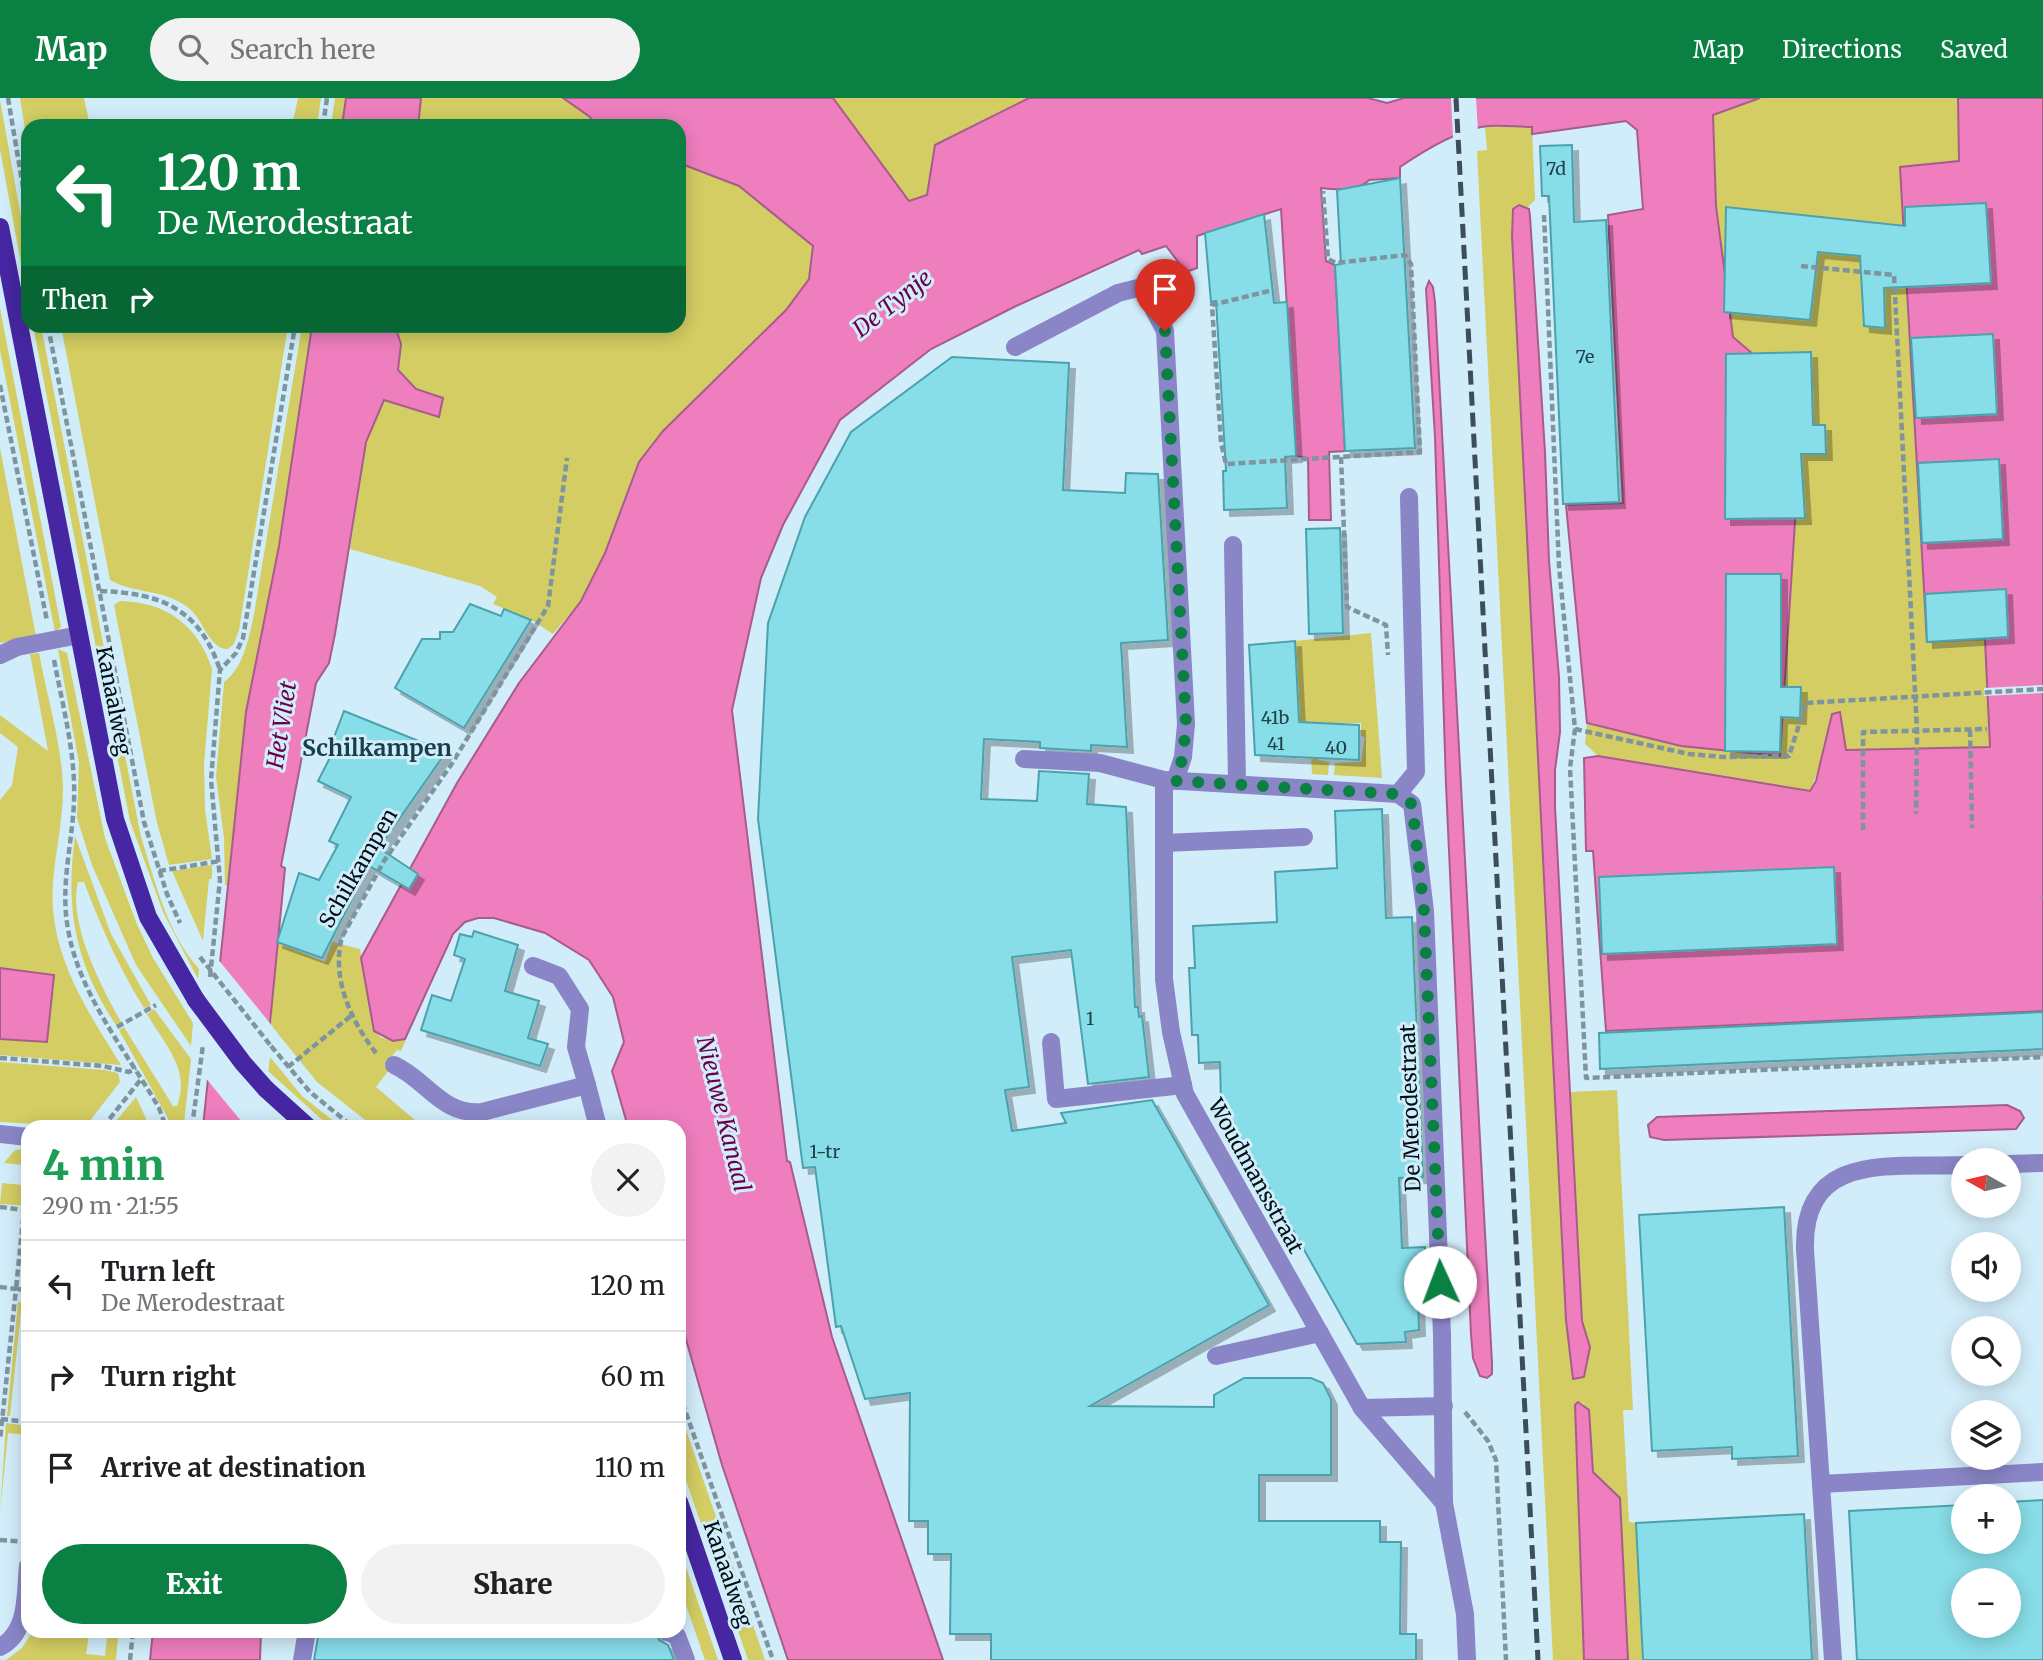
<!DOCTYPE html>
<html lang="en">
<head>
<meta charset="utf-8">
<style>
  body { margin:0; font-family:Merriweather,serif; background:#f2f2f2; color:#202124; height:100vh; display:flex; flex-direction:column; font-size:26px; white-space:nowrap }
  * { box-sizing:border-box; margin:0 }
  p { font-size:23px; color:#757577 }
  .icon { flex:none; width:38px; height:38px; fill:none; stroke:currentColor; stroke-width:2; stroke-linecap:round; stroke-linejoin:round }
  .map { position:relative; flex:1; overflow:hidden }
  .sheet { position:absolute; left:21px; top:1022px; width:665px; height:518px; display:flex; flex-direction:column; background:#fff; border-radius:21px; box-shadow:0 4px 18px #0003 }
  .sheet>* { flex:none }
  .guide { position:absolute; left:21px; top:21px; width:665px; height:214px; border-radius:21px; box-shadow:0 4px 18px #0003; background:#0b8043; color:#fff; overflow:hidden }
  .needle { width:46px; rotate:278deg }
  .controls { position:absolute; left:1951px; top:1050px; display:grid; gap:14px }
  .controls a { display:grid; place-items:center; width:70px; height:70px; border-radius:50%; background:#fff; box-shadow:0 4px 18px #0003; font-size:35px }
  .pin { position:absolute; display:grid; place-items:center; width:60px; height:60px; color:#fff; margin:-72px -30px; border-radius:50% 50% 50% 0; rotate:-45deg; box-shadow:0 0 7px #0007 }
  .pin .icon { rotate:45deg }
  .me { position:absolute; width:77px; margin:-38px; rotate:358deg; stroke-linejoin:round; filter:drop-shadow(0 0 5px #0008) }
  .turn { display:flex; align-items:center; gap:24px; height:147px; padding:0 21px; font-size:32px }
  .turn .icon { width:91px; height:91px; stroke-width:2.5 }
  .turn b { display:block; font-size:49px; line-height:60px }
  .then { display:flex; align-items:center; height:66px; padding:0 21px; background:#0003; gap:14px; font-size:26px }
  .round { display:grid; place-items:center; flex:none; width:74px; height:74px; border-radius:37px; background:#f2f2f2 }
  .overview { display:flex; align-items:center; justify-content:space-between; height:119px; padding:0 21px }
  h1 { font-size:42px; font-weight:800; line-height:52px; color:#1e9e55 }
  .action { display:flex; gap:14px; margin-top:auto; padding:14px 21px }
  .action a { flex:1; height:80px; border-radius:42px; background:#0b8043; color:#fff; font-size:28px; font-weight:800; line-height:80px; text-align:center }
  .action a+a { background:#f2f2f2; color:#202124 }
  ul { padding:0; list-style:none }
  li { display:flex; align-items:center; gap:21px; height:91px; padding:0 21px; border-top:2px solid #e0e0e0 }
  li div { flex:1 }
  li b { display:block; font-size:26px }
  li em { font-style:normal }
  header { display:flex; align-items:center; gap:42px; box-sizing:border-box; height:98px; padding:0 35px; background:#0b8043; color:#fff }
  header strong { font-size:33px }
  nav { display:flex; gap:38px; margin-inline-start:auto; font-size:24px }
  .search { width:490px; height:63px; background:#f2f2f2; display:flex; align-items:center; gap:18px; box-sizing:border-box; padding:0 24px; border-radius:38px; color:#757577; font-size:26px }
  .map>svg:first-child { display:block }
</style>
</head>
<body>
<header>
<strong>Map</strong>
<div class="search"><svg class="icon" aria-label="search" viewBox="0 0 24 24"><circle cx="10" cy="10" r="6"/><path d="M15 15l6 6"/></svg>Search here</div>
<nav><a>Map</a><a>Directions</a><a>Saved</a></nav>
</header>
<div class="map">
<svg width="2043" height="1562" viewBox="0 0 2043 1562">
  <defs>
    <filter id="shadow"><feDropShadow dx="6" dy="6" stdDeviation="0" flood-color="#0004"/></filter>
  </defs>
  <rect width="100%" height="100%" fill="#d2edfa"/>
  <g fill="#d3cd63">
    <polygon points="20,0 84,0 90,28 28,28 28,51"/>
    <polygon points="298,0 321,0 317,28 292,28"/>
    <polygon points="335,0 346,0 342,28 331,28"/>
    <polygon points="421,0 563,0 591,19 595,28 418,28"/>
    <polygon points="833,0 1029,0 935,47 927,97 908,103"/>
    <polygon points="1760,0 1958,0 1959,63 1900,70 1928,544 1985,541 1990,650 1845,652 1840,615 1810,693 1598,658 1585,646 1587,625 1681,648 1780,657 1803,299 1733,239 1716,108 1713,16"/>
    <polygon points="0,2 28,158 28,203 0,52"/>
    <polygon points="1485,29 1532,29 1535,102 1527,110 1513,111 1512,138 1566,1222 1590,1249 1582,1223 1569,994 1617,992 1633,1312 1623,1312 1629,1424 1636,1425 1643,1562 1628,1562 1620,1400 1593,1374 1583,1305 1578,1304 1575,1307 1584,1562 1553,1562 1477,53 1487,52"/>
    <polygon points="679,65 739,88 813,149 809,181 786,212 663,333 639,364 605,455 581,503 553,536 530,521 493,506 497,499 480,488 350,451 366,344 384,302 438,319 443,300 416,291 398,272 401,246 395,228 679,228"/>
    <polygon points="0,210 61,529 55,534 0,252"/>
    <path d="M33 228H41L141 739C155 783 167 835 199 871L198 881 163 814 130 723Z"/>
    <path d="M61 228H288L239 532 234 546 228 551C211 552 203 524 192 513 168 490 136 497 110 482Z"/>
    <path d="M302 228H312L279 447 246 614 228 787H225L224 740 216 679 224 584C244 569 249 539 254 516Z"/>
    <polygon points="0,350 36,538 0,545"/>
    <path d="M120 503C166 504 198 527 212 571L204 667 205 711 212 761 169 767 157 725 114 507Z"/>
    <polygon points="1371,535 1382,680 1334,677 1335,665 1361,664 1365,639 1361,638 1361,625 1312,625 1320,642 1319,662 1329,664 1328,677 1312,676 1310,640 1300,640 1295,543"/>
    <polygon points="58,551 67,555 105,740 136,824 153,860 193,925 191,948 136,867 92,767 77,720 79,665"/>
    <path d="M39 555C47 599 62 646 63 691 63 723 55 755 53 786 48 855 87 912 121 967L0 957V941L47 944 54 877 0 870V702L12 687 18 649 0 635V617L48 653 30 556Z"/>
    <path d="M75 738 111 836 151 907 144 910C119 870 101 829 84 784H78C68 826 101 888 121 924L116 927C75 865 65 811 75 738Z"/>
    <polygon points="212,767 212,781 209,781 203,843 172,773"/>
    <polygon points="276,844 325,864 332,844 360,851 374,933 382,940 406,942 401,953 397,952 384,968 389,972 376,989 423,1029 374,1029 317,984 271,927"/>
    <path d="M154 911 191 961 184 1026 181 1029H174L170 1024 119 932 124 929 173 1008H177C191 971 164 946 147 916Z"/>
    <polygon points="270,959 302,998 341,1029 330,1029 268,973"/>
    <polygon points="0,964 105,972 118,975 120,984 85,1029 0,1024"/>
    <polygon points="136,999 150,1029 111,1029"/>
    <polygon points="21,1051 28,1051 28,1108 0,1106 2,1085 22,1087 24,1067 4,1065 14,1053"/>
    <polygon points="18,1204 22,1204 10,1318 7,1318"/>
    <polygon points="679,1313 689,1340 765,1562 748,1562 679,1362"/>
    <polygon points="6,1325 28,1328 28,1337 8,1335 0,1416"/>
    <polygon points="679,1449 718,1562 705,1562 679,1487"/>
    <polygon points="33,1533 89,1537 86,1556 105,1558 107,1539 118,1540 116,1562 6,1562 22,1550"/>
  </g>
  <g fill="#ef7ebf" stroke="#a75c8c" stroke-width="2">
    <polygon points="346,0 421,0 418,28 342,28"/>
    <path d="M563 0H833L909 103 927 97 935 47 1029 0H1368L1387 5 1404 0H1760L1713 17 1716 108 1733 239 1803 299 1780 658 1681 648 1587 625 1566 407 1623 405 1608 117 1643 111 1637 32 1626 23 1532 36V29C1516 29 1496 26 1481 29 1455 34 1422 54 1400 69V80L1369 82C1359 93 1336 92 1321 90L1326 163 1335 167 1345 353 1329 354 1331 422H1309L1308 360 1296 358 1281 111 1197 138V170L1186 174 1166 148 1142 156 1139 152 1014 209 931 251 840 322 783 427 761 480 732 612 787 1063 790 1064 832 1239 943 1562H788L722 1367 679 1217V1029H628L612 973 624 944 613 899 589 862 545 835 494 820H478L465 824 453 836 405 941 393 943 374 933 361 860 457 685 519 585 581 503 605 455 639 364 663 333 786 212 809 181 813 148 739 88 679 65V28H595L590 19Z"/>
    <polygon points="1958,0 2043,0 2043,913 1606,933 1593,753 1586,753 1584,660 1598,658 1810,693 1816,683 1832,616 1840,614 1846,652 1990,649 1985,541 1927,544 1900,69 1959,63"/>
    <polygon points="1519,107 1529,111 1530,118 1545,354 1549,463 1559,579 1560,634 1555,672 1555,709 1582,1223 1590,1249 1584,1279 1573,1281 1566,1222 1512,138 1513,111"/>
    <polygon points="1429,183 1433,189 1435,204 1492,1265 1492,1276 1487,1280 1480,1278 1473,1260 1471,1236 1446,687 1435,339 1426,191"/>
    <polygon points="312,228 395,228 401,246 398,272 416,291 443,300 439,319 384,302 366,344 335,536 329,565 316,585 281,768 285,770 260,1029 203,1029 246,614 279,448"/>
    <polygon points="0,870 54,877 47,944 0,941"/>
    <polygon points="2007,1007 2020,1013 2024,1020 2016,1031 1664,1042 1650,1039 1648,1027 1657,1019"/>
    <polygon points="1578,1304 1589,1312 1593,1374 1620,1400 1628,1562 1584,1562 1575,1307"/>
    <polygon points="153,1533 261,1533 260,1562 150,1562"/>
  </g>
  <g fill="#d2edfa">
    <polygon points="1451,0 1476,0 1478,33 1453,41"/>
    <polygon points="2043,587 2043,595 1984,598 1984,590"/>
    <polygon points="217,860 273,929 262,1029 246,1029 204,978"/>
  </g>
  <g fill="#87dde8" stroke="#4ba2ad" stroke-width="2" fill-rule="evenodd" filter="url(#shadow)">
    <polygon points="1572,47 1574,124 1606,122 1619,404 1563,406 1549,98 1542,98 1540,48"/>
    <polygon points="1400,80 1415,350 1345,353 1335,167 1341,166 1337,92"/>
    <polygon points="1986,105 1991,185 1884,190 1885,230 1864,228 1860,158 1818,154 1810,222 1724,214 1726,109 1905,128 1905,109"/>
    <polygon points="1264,116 1274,205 1287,204 1296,358 1285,359 1287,410 1224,412 1223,373 1226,373 1216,203 1211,204 1205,135"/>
    <polygon points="1993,236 1997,316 1916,320 1911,240"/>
    <polygon points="1811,254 1813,327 1825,327 1826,356 1801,356 1805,420 1725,421 1726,256"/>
    <polygon points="952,259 1069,265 1063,392 1125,395 1126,375 1158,376 1168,542 1121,545 1127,649 1091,647 1091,653 1040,650 1040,644 984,641 981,701 1037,703 1039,673 1089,676 1087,706 1126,709 1135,909 1138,909 1139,919 1142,918 1149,979 1088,986 1071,852 1012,859 1029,989 1005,992 1012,1033 1066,1025 1061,1015 1152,1002 1269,1207 1090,1308 1214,1309 1214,1297 1244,1280 1311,1280 1323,1285 1331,1301 1331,1377 1259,1377 1259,1423 1380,1423 1380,1444 1401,1444 1400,1536 1416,1536 1416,1562 991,1562 991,1536 950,1536 951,1456 928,1456 928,1423 909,1423 910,1295 865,1301 841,1228 836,1229 815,1069 803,1070 758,721 768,525 805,419 851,334"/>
    <polygon points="1999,361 2003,441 1922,445 1918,365"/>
    <polygon points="1340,430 1343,535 1309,536 1306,431"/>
    <polygon points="1726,476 1781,476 1781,589 1801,589 1800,620 1781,619 1780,654 1725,653"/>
    <polygon points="2006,491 2008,539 1927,544 1925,496"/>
    <polygon points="470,506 501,518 504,511 531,522 464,630 395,590 422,541 440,541 440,534 453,534"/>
    <polygon points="1295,543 1299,624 1359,627 1359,662 1255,657 1249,547"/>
    <polygon points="344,613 446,654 379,750 418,776 409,791 369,768 322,860 277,844 299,775 319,782 338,747 329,743 351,699 318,683 338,644 333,642"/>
    <polygon points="1382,711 1386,820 1412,819 1423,1079 1399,1080 1402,1150 1425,1149 1427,1201 1418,1200 1419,1232 1405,1234 1406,1244 1357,1246 1221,1004 1220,964 1199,965 1198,937 1192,937 1189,870 1195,870 1193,828 1277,824 1275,774 1337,770 1335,713"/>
    <polygon points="1834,769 1837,846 1602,856 1599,779"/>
    <polygon points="474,833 518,847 505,893 539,903 528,940 548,946 540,968 421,932 432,897 451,903 465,861 454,857 460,836 472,839"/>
    <polygon points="2043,914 2043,951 1600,971 1599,935"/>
    <polygon points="1784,1109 1798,1358 1732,1361 1732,1349 1652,1353 1639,1117"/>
    <path d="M2043 1402V1562H1857L1849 1413 1964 1407V1444H2009V1404ZM1964 1482H2009V1528H1964Z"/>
    <polygon points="1804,1416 1812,1562 1643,1562 1636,1425"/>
    <polygon points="319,1533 656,1533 659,1542 668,1547 674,1562 314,1562"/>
  </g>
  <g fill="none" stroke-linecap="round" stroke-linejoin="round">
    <g stroke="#7e949f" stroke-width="4.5" stroke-dasharray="7 3.5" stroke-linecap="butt">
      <polyline points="8,0 28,119"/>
      <polyline points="323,28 327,0"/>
      <polyline points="1544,117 1559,468 1575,631 1570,670 1586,980 2043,959"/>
      <polyline points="1801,168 1894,177 1917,633 1916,716"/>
      <polyline points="1269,193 1212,207 1221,345 1226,366 1420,354 1411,166 1405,157 1336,165 1328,161 1323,93"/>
      <polyline points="48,228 144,724 167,796 180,825"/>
      <polyline points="0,287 47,523"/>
      <polyline points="1341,359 1347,509 1386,527 1388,557"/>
      <path d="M100 493C161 495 200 511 220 572"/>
      <path d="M54 562C63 609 76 657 74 704 72 748 60 788 68 831 79 897 127 954 159 1010L166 1029"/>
      <polyline points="1575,631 1689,656 1723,659 1789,658 1806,605 2043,591"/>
      <polyline points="1970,632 1972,730"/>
      <polyline points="1863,732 1863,634 1987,631"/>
      <polyline points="159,773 220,763"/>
      <polyline points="2042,800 2043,799"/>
      <polyline points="210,879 220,782 211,682 220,572 236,555 243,540 295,228"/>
      <polyline points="117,929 156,907"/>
      <polyline points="271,948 310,994 353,1029"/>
      <path d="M376 955C351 923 331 880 342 839L384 763 451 667 548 508 567 360"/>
      <polyline points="0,960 103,968 129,974 136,970"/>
      <polyline points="288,969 352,917"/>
      <polyline points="103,1029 142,980"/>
      <polyline points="192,1029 203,947"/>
      <polyline points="0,1109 24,1112 16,1191 28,1192"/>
      <polyline points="0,1189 16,1191 0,1342"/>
      <polyline points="679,1295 773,1562"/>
      <polyline points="1465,1314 1488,1343 1496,1362 1506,1562"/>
      <polyline points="1,1321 28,1324"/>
      <polyline points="0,1442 27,1444"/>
      <polyline points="88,1533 132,1538"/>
      <polyline points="130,1562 133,1533"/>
    </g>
    <g stroke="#8a85c7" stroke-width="18">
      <polyline points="1015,249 1118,195 1142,189 1165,233 1186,626 1183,659 1175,683"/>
      <polyline points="1233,447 1237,686"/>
      <polyline points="0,557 17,549 79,537"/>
      <polyline points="1024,661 1100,665 1164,682 1398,696 1412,706 1425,813 1442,1237 1444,1405 1465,1516 1467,1562"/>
      <polyline points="1164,682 1164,881 1171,934 1185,996 1362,1310 1444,1405"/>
      <polyline points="1398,696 1416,674 1409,399"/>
      <polyline points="1164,745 1304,739"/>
      <polyline points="533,868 559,878 580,911 576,949 587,987"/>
      <polyline points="1051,944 1056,1001 1183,987"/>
      <path d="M394 967C426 981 442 1018 482 1014L587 987 598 1029"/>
      <polyline points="0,1036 28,1039"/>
      <polyline points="2009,1066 2043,1065"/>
      <polyline points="1216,1258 1320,1235"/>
      <polyline points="1362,1310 1444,1308"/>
      <polyline points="1821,1386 2043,1374"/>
      <polyline points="667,1534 677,1538 686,1562"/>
      <path d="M0 1549C29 1534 25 1496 28 1468"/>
      <polyline points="302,1562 307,1533"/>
      <path d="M1833 1562 1805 1152C1802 1052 1893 1070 1964 1067"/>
    </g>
    <g stroke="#4626a2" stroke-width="18">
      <polyline points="0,129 115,721 148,819 196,902"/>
      <polyline points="266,991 308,1029"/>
      <polyline points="679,1404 733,1562"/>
    </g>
    <polyline stroke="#3d4e58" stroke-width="5" stroke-dasharray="14 7" stroke-linecap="butt" points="1456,0 1538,1562"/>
    <polyline stroke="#7e949f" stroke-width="4.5" stroke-dasharray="7 3.5" stroke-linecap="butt" points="200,859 271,948"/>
    <polyline stroke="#4626a2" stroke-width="18" points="196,902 243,965 266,991"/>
  </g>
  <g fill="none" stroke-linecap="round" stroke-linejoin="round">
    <polyline stroke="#0b8043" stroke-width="12" stroke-dasharray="0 21.6" points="1165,233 1186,626 1183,659 1175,683 1398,696 1412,706 1424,813 1440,1184"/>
  </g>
  <g text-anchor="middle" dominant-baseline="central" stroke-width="6" stroke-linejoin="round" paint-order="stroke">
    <g font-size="18" fill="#22424a">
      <text x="1556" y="70">7d</text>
      <text x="1585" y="258">7e</text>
      <text x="1275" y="619">41b</text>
      <text x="1276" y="645">41</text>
      <text x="1336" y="649">40</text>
      <text x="1090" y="920">1</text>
      <text x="825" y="1053">1-tr</text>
    </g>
    <g font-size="21" fill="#000e16" stroke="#d2edfa">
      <text transform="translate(114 603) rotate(79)">Kanaalweg</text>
      <text transform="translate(358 770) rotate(-60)">Schilkampen</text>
      <text transform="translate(1410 1010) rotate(-92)">De Merodestraat</text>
      <text transform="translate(1256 1078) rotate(61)">Woudmansstraat</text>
      <text transform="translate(728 1476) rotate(71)">Kanaalweg</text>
    </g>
    <g font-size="23" font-style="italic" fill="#6b004a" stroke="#d2edfa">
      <text transform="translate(892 205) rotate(-38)">De Tynje</text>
      <text transform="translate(281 627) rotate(-81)">Het Vliet</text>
      <text transform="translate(724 1016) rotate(76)">Nieuwe Kanaal</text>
    </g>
    <g font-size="23" font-weight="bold" fill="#163e4c" stroke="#d2edfa">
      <text x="377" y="649">Schilkampen</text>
    </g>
  </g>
</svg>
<div class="controls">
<a><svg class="needle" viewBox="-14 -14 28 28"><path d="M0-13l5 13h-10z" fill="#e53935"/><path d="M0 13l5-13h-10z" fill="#757577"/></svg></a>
<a><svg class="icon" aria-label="sound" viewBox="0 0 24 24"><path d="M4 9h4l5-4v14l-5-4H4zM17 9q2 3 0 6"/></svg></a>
<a><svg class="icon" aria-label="search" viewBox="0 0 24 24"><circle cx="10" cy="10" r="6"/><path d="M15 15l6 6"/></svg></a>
<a><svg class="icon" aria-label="layers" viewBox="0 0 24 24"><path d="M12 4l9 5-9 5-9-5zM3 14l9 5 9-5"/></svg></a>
<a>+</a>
<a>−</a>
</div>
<div class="pin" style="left:1165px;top:233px;background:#d93025"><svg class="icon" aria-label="arrive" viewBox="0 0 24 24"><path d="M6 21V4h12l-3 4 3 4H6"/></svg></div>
<svg class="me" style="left:1440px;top:1184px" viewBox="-20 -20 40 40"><circle r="19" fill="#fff"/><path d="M0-13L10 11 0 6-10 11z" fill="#0b8043"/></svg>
<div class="guide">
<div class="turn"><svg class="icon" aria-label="left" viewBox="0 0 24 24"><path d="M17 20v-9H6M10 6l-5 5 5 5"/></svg><div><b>120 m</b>De Merodestraat</div></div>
<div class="then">Then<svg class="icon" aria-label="right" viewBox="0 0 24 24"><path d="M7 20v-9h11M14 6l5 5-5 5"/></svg></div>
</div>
<section class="sheet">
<div class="overview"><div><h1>4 min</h1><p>290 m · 21:55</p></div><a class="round"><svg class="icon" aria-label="close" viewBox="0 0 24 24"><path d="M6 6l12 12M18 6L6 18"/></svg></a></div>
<ul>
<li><svg class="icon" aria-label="left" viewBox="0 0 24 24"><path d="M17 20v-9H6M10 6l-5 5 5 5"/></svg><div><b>Turn left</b><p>De Merodestraat</p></div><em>120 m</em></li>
<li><svg class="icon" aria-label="right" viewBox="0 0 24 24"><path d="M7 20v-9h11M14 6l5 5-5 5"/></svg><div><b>Turn right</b></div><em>60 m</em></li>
<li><svg class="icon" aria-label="arrive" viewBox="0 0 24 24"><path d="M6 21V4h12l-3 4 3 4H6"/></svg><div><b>Arrive at destination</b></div><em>110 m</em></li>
</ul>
<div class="action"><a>Exit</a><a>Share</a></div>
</section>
</div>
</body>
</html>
